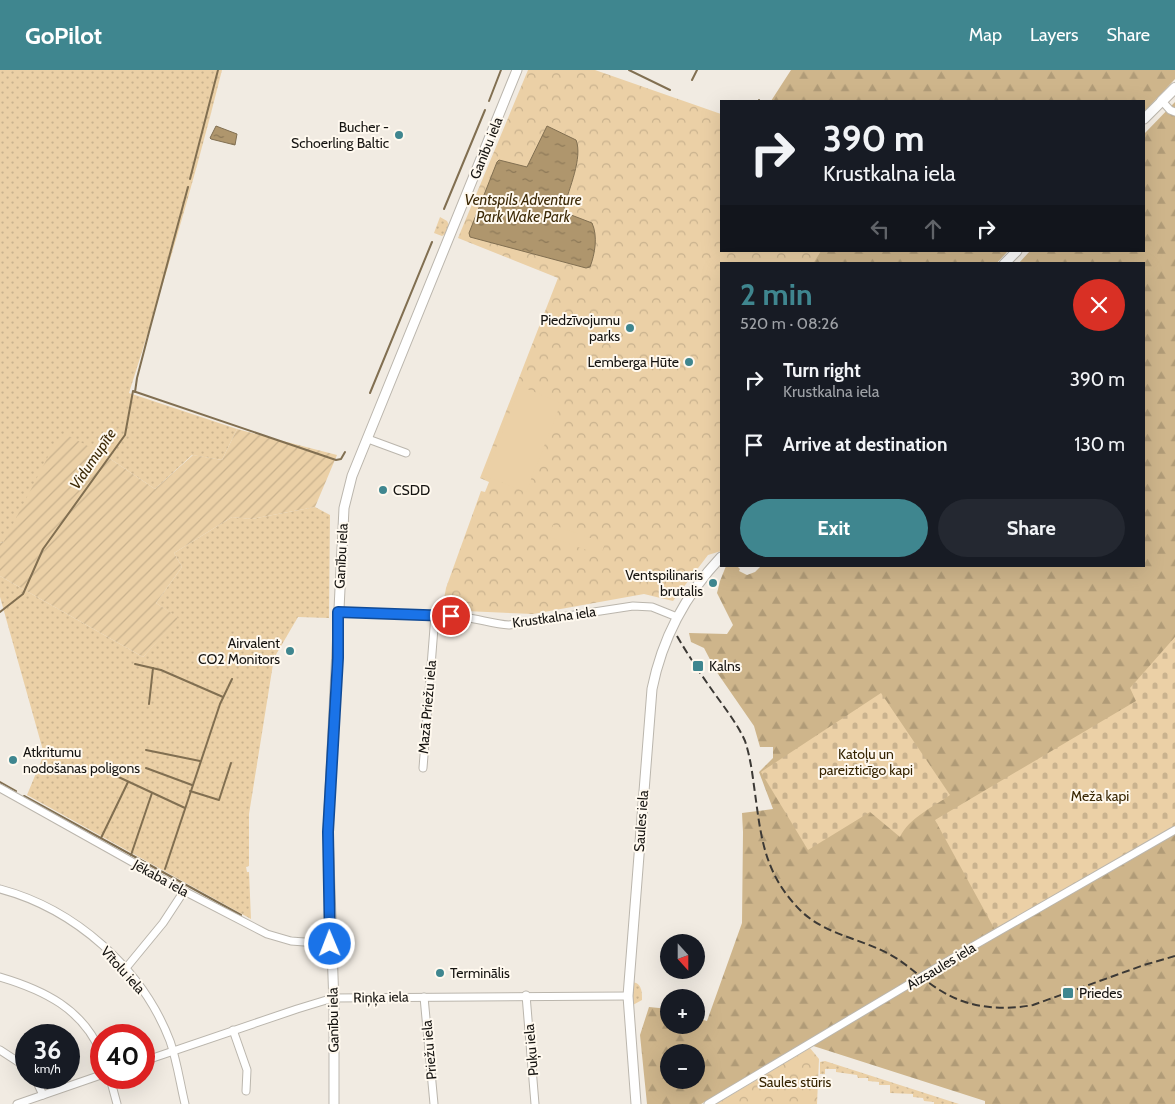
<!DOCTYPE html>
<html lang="en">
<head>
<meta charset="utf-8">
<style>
  body { margin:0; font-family:Cabin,sans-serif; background:#242831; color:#f1f3f6; height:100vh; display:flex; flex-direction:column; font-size:19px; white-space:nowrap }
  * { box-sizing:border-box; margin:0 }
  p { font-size:16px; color:#9ea1a6 }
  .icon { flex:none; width:28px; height:28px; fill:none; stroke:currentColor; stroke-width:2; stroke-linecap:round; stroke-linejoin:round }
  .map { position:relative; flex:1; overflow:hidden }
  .details { position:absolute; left:720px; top:192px; width:425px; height:305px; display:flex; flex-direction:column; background:#171b24; border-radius:0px; box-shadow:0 5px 20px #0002 }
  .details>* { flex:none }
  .banner { position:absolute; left:720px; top:30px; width:425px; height:152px; border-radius:0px; box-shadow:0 5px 20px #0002; background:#171b24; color:#f1f3f6; overflow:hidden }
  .needle { width:32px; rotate:159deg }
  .controls { position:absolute; left:660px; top:864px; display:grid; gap:10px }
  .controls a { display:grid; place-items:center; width:45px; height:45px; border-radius:50%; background:#171b24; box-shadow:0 5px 20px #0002; font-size:25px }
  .speed { position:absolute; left:15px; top:954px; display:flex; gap:10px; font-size:25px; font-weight:700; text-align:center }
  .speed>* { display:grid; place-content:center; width:65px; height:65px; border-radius:50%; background:#171b24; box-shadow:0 5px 20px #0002; line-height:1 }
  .speed small { font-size:12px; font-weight:400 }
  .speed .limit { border:8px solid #d22; background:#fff; color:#111 }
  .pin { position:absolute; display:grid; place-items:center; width:42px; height:42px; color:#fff; margin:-21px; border:2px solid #fff; border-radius:50%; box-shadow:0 1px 5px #0007 }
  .me { position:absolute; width:55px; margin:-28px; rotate:359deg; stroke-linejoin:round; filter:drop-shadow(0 0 4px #0008) }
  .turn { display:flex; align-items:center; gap:18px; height:105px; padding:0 20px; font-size:22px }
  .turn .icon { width:65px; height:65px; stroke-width:2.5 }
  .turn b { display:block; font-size:35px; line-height:42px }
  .lanes { display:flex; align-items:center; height:48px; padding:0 20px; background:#0003; justify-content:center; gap:25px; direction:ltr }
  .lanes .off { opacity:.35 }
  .round { display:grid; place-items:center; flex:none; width:52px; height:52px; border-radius:26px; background:#242831 }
  .head { display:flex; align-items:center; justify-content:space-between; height:85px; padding:0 20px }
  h1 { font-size:30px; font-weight:700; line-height:38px; color:#3f868f }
  .primary-button { display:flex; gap:10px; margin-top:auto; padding:10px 20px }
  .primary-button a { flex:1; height:58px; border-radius:30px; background:#3f868f; color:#fff; font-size:20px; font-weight:700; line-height:58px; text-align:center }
  .primary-button a+a { background:#242831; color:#f1f3f6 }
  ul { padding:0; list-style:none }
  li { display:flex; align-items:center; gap:15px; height:65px; padding:0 20px }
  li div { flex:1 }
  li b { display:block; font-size:19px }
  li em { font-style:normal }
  header { display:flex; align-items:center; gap:30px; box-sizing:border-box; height:70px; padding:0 25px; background:#3f868f; color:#fff }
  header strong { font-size:24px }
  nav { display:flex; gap:28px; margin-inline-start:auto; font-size:18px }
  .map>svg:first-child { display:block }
</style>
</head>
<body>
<header>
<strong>GoPilot</strong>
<nav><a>Map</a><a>Layers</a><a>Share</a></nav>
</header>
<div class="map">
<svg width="1175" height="1034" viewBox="0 0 1175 1034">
  <defs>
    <pattern id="grass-dots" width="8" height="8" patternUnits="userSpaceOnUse" patternTransform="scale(1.25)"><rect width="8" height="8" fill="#ebd0a6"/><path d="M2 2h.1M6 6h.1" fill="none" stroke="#c9b28e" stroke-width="1.8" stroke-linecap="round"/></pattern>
    <pattern id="forest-firs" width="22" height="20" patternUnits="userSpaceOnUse" patternTransform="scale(1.25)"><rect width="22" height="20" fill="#ceb58b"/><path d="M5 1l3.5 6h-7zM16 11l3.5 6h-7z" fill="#b09b77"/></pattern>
    <pattern id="cemetery-stones" width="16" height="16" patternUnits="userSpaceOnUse" patternTransform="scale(1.25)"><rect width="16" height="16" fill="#ebd0a6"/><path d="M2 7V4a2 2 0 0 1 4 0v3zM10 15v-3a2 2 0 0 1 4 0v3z" fill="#c9b28e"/></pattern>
    <pattern id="park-crowns" width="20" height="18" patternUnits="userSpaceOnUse" patternTransform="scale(1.25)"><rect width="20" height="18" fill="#ebd0a6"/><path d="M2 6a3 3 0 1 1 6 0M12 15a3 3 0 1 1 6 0" fill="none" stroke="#c9b28e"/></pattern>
    <pattern id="garden-furrows" width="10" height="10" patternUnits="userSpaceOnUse" patternTransform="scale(1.25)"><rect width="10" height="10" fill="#ebd0a6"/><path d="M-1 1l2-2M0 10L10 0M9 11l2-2" fill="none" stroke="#c9b28e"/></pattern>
    <pattern id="water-ripples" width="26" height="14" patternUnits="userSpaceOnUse" patternTransform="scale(1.25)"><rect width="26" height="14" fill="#af966d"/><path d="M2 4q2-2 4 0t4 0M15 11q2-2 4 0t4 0" fill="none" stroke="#8d7958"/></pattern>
  </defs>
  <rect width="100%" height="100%" fill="#f1ebe2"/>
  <g fill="url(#grass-dots)">
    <path d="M0 0H222C195 109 163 216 129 323L237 359 222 390 192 385 155 419 103 384 3 473 0 472Z"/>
    <polygon points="440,147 447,151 449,155 447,163 442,166 434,163"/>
    <polygon points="315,437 330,445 329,548 298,547 274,588 249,744 249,796 246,797 247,802 249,802 251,849 27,725 44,684 0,527 0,506 143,587 178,548 156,533 182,497 174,483 232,447 252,449"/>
    <path d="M632 912C642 913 642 922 642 930L631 936Z"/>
    <polygon points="825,991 959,1034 934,1034 934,1032 924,1031 923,1028 913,1027 913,1024 890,1023 890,1015 879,1015 879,1012 868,1011 868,1008 858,1008 857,1005 836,1002 836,999 825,999 825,1004 820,1004 820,992"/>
  </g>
  <g fill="url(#forest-firs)" fill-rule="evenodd">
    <polygon points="791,0 1175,0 1175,9 1144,42 1144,31 771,31"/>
    <path d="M1175 32V1034H985V1031L804 973 701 1034H647L640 965 649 937 669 939V955H696V948L707 951 742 853 743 762 742 743 773 739 759 702 773 688V677H760L754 656 716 601 704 578 691 572 689 563 727 564 733 555 717 523 720 511 726 496H737L740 499 739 501 747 505 755 502 761 496H1144V194H1018L1030 181H1144V64ZM669 982H696V1010H669Z"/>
    <polygon points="787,181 1008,181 996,194 785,194"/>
  </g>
  <g fill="url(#cemetery-stones)">
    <polygon points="1175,567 1175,756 995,860 935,750 1136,631 1130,618"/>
    <path d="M881 623 950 725C933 737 909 748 900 767L870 742 808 780 761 702Z"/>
  </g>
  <g fill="url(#park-crowns)">
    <polygon points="528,0 595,0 721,44 721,181 821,181 813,194 721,194 721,481 708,485 673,531 644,524 533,544 442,540 446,518 481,421 485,422 489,412 480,408 558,208 458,168"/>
    <polygon points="810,978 819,989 817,1034 716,1034"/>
  </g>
  <polygon fill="url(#garden-furrows)" points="237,359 337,385 315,437 252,449 232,447 174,483 182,497 156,533 179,548 143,587 0,506 0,472 3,473 52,379 65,364 103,384 155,419 193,385 222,390"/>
  <g fill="#ebd0a6">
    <polygon points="520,316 561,333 526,422 485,406"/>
    <polygon points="553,455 605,473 601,485 549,467"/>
  </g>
  <g fill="url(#water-ripples)" stroke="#816f51">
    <polygon points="216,56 237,64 235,75 211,69 210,68"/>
    <path d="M547 56 576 70C583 87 569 119 564 137L566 143 592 153C598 166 595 184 590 197L586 198 470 167 469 163 497 92 499 90 527 97Z"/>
  </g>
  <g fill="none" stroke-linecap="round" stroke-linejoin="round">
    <g stroke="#816f51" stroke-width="2">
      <polyline points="629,0 670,20"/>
      <polyline points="692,10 697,0"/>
      <polyline points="489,31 501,0"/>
      <polyline points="759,31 759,30"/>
      <polyline points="190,109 218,0"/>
      <polyline points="444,139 485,40"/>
      <polyline points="135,322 137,308 150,258 188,117"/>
      <polyline points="370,323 432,172"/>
      <polyline points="0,542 23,524 43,479 125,365 133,321 336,390 341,389 345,382"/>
      <polyline points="135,594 161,600 223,627"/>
      <polyline points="149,634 153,598"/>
      <polyline points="146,680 200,691"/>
      <polyline points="146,698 192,715"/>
      <polyline points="112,704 185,738"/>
      <polyline points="0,712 16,721"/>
      <polyline points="190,721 219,730 231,693"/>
      <polyline points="24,726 241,845"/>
      <polyline points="101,768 128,712"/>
      <polyline points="131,785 152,723"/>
      <polyline points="165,799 220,634 232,609"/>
    </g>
    <g stroke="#bbb6ad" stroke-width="9">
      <g id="minor">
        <polyline points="1162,31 1170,40 1175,42"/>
        <polyline points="368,369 406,383"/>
        <path d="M338 542C380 543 422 543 463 547 479 549 494 554 509 555L633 536 652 537 677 547"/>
        <polyline points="423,698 435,545"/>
        <polyline points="0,718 184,821 267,864 291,871 331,874"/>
        <path d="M0 819C75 839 142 898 170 971 177 991 180 1013 185 1034"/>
        <polyline points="126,898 163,853 184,821"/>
        <path d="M0 907C44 920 83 939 101 983"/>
        <polyline points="526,925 535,1034"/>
        <polyline points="424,927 434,1034"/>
        <polyline points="233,960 247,1000 246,1021"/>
        <polyline points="0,980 26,997"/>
        <polyline points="144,991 297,939 333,928 628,926"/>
        <polyline points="35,1008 43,1025"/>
        <polyline points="110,1008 117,1034"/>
        <polyline points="17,1034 101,1005"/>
        <polyline points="708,1034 968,879 1175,760"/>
      </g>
    </g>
    <g stroke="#bbb6ad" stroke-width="11">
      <g id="tertiary">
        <polyline points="1144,49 1162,31"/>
        <polyline points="1004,194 1017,181"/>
        <polyline points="334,1034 334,935 328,762 344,438 352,406 517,0"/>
        <path d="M636 1034 628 926 652 619C662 569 686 524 721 487"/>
      </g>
    </g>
    <g stroke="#bbb6ad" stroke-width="12">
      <polyline id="secondary" points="1162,31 1175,18"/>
    </g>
    <use href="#minor" stroke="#fff" stroke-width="7"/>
    <use href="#tertiary" stroke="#fff" stroke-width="9"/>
    <use href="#secondary" stroke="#fff" stroke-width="10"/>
    <path stroke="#3c3935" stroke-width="2" stroke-dasharray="8 4" stroke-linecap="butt" d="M677 566C688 585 700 603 712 620 724 637 737 653 745 671 750 686 752 701 754 716 761 766 763 803 801 841 828 867 868 869 899 890 912 899 924 910 938 919 967 938 1000 941 1033 935L1144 895 1175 886"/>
  </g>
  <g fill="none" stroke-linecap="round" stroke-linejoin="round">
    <g stroke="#114b97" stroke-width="12">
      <polyline id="route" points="330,874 328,762 338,588 338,542 451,546"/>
    </g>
    <use href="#route" stroke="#1a73e8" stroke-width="9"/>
  </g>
  <g fill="#3f868f" stroke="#fff9ef" stroke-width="2">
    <circle cx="399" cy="65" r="5"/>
    <circle cx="630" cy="258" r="5"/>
    <circle cx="689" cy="292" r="5"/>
    <circle cx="383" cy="420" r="5"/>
    <circle cx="713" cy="513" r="5"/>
    <circle cx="290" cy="581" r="5"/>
    <rect x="692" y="590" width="12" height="12" rx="2.5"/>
    <circle cx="13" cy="690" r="5"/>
    <circle cx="440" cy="903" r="5"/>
    <rect x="1062" y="917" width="12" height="12" rx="2.5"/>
  </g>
  <g text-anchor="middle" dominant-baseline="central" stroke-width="4" stroke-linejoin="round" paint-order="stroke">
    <g font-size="14" fill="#161411" stroke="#fff9ef" text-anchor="end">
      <text x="389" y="57">Bucher -<tspan x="389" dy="16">Schoerling Baltic</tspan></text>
      <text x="620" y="250">Piedzīvojumu<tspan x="620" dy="16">parks</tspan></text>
      <text x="679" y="292">Lemberga Hūte</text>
      <text x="393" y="420" text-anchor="start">CSDD</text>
      <text x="703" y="505">Ventspilinaris<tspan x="703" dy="16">brutalis</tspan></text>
      <text x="280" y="573">Airvalent<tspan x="280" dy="16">CO2 Monitors</tspan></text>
      <text x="709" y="596" text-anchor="start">Kalns</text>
      <text x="23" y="682" text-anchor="start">Atkritumu<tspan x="23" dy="16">nodošanas poligons</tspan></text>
      <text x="450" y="903" text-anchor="start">Terminālis</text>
      <text x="1079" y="923" text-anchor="start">Priedes</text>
    </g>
    <g font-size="14" fill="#161411" stroke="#fff9ef">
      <text transform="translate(486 78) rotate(-68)">Ganību iela</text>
      <text transform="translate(341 486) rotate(-87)">Ganību iela</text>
      <text transform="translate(554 547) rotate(-8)">Krustkalna iela</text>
      <text transform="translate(427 637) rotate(-85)">Mazā Priežu iela</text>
      <text transform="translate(641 751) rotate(-86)">Saules iela</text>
      <text transform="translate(161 808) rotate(29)">Jēkaba iela</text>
      <text transform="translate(941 896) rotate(-31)">Aizsaules iela</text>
      <text transform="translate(123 900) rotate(48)">Vītolu iela</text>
      <text transform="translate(381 927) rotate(-1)">Riņķa iela</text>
      <text transform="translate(333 950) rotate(-91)">Ganību iela</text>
      <text transform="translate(429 980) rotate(-95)">Priežu iela</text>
      <text transform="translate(531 980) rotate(-95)">Puķu iela</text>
    </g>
    <g font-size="14" fill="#372502" stroke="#fff9ef">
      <text x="866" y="684">Katoļu un<tspan x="866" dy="16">pareizticīgo kapi</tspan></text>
      <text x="1100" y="726">Meža kapi</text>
      <text x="795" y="1012">Saules stūris</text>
    </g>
    <g font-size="15" font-style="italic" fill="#3e2b08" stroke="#fff9ef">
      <text x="523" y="130">Ventspils Adventure<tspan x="523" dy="17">Park Wake Park</tspan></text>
      <text transform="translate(93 389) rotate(-56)">Vidumupīte</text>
    </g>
  </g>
</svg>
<div class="controls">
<a><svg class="needle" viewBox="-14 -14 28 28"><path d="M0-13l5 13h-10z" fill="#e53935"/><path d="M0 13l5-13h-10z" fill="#9ea1a6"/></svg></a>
<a>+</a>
<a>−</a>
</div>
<div class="speed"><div>36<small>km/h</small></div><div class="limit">40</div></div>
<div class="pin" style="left:451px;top:546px;background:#d93025"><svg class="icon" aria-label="arrive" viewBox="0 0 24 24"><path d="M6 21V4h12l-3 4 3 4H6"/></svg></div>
<svg class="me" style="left:330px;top:874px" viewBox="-20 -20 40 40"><circle r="17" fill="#1a73e8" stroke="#fff" stroke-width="3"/><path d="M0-11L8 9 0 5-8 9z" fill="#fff"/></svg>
<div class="banner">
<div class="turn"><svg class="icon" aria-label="right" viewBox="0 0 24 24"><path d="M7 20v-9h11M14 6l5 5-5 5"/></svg><div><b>390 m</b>Krustkalna iela</div></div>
<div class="lanes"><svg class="icon off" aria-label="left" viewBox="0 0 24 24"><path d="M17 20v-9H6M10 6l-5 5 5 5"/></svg><svg class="icon off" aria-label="ahead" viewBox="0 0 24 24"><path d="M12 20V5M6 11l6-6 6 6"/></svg><svg class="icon" aria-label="right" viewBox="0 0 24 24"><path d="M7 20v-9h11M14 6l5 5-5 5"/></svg></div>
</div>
<section class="details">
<div class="head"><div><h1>2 min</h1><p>520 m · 08:26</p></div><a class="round" style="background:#d93025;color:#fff"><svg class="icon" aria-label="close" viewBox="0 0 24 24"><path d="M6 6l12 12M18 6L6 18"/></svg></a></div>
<ul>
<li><svg class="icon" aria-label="right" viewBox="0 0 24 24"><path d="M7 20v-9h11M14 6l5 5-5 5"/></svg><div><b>Turn right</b><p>Krustkalna iela</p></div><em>390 m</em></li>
<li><svg class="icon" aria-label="arrive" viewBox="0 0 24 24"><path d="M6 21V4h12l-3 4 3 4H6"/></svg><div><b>Arrive at destination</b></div><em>130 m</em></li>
</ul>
<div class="primary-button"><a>Exit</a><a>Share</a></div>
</section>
</div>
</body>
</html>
